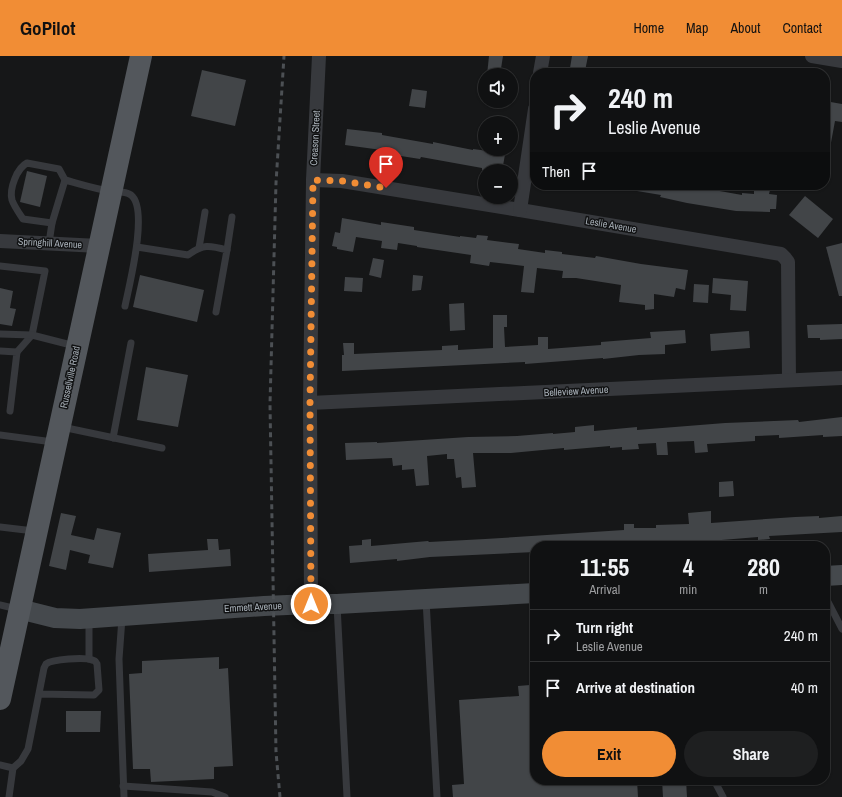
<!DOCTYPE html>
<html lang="en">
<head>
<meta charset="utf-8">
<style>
  body { margin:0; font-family:"Archivo Narrow",sans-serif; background:#1e1f20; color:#f1f3f6; height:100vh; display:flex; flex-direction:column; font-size:15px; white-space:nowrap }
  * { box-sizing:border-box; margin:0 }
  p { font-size:13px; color:#9c9d9f }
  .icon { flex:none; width:22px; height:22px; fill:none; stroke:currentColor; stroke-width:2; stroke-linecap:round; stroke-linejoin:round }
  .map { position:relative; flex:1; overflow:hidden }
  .side { position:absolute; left:530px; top:485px; width:300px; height:244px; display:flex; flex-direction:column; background:#101112; border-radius:16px; box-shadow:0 1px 3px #0004,0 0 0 1px #303132 }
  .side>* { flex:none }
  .guide { position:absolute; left:530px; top:12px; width:300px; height:122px; border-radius:16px; box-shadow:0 1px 3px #0004,0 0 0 1px #303132; background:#101112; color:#f1f3f6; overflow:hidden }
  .fabs { position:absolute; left:478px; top:12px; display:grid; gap:8px }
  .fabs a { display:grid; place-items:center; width:40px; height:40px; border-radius:50%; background:#101112; box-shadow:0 1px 3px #0004,0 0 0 1px #303132; font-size:20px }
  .pin { position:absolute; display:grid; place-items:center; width:34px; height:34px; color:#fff; margin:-41px -17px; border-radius:50% 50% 50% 0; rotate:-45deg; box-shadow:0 0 4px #0007 }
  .pin .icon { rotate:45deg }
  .me { position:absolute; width:44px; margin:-22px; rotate:0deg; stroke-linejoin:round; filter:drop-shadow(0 0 3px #0008) }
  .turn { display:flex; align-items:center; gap:14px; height:84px; padding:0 12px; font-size:18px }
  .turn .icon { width:52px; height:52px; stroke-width:2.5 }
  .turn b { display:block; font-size:28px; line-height:34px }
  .then { display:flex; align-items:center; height:38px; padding:0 12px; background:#0003; gap:8px; font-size:15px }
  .eta { display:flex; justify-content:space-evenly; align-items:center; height:68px; text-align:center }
  .eta b { font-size:24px; font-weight:800; line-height:28px }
  .cta { display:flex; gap:8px; margin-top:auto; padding:8px 12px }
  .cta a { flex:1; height:46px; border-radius:24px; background:#f18d35; color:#111; font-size:16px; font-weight:800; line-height:46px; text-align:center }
  .cta a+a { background:#1e1f20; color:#f1f3f6 }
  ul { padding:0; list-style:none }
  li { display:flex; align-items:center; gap:12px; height:52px; padding:0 12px; border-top:1px solid #303132 }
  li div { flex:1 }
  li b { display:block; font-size:15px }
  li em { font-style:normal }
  header { display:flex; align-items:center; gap:24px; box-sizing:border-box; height:56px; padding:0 20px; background:#f18d35; color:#111 }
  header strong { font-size:19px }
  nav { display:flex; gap:22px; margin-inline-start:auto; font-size:14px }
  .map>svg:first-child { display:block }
</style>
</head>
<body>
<header>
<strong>GoPilot</strong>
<nav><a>Home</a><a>Map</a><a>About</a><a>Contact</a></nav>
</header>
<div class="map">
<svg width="842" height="741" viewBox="0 0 842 741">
  <rect width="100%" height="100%" fill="#161718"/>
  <g fill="#424548">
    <polygon points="489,0 503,0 500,19 487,19"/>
    <polygon points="572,0 588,0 585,15 570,12"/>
    <polygon points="202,14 246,24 235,70 191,60"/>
    <polygon points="412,33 427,35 425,52 409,50"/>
    <polygon points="825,45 842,48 842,66 835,65 830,92 825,92"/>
    <polygon points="347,73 382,77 382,79 433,88 433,86 473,94 473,93 488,95 488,93 506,93 502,115 488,115 482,114 482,112 421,101 420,103 388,98 389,95 345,89"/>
    <polygon points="27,115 47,120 40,151 20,146"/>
    <polygon points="631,129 686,129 742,139 742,137 754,138 754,134 770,134 769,138 777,139 776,153 770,153 770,156 736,155 687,147 660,141 661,139 631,134"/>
    <polygon points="805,140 833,163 818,182 789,159"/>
    <polygon points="342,162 381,169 381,166 414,171 414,174 460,181 460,180 476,182 477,179 488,180 487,184 519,188 518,193 545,197 545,194 562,196 562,198 595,202 596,200 641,208 688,214 685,234 676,232 674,241 654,238 654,253 645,254 645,249 619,246 621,229 576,222 562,222 563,215 537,212 534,237 521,236 524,210 490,206 489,210 470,207 471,199 417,191 417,190 398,187 397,194 381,192 382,185 356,181 353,196 337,193 337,191 332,190 335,176 340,177"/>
    <polygon points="842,187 842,240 839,240 826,191"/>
    <polygon points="373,202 384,204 381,222 369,219"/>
    <polygon points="140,219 204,234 197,266 133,251"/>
    <polygon points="413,219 423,220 421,234 412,235"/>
    <polygon points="345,221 363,222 362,236 344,235"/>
    <polygon points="713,222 748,225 746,255 730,254 731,239 712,237"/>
    <polygon points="694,228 709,229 708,247 693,246"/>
    <polygon points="0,232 13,235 10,252 16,253 12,270 0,268"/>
    <polygon points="464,247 465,274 450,275 449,248"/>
    <polygon points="493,259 507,259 507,271 504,271 505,291 538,289 538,281 548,281 548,293 601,289 601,286 651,282 650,276 685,274 686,287 665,289 665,298 639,299 603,303 603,302 525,308 525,306 342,315 342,299 344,299 343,287 354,287 354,298 442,294 442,290 458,289 458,294 493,292"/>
    <polygon points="842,268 842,283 820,284 820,282 808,282 807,269"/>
    <polygon points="749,275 750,292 711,295 710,278"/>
    <polygon points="146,311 188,319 178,371 137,364"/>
    <polygon points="842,361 842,380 823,381 823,379 779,382 779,379 755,380 755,385 707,388 708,396 695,397 694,385 667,386 668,399 657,399 656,387 638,388 639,393 622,394 622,391 610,392 610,390 564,394 564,392 511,397 473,397 476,431 462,432 461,421 456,422 454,403 447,403 447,398 427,400 429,429 416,430 414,413 402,414 402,409 393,410 392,402 346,404 345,387 377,386 377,387 468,381 517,380 553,377 553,378 575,376 575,371 594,369 594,375 637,371 637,374 725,367 798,364 799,366"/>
    <polygon points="733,425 734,440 719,441 719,426"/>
    <polygon points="711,455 711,467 795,461 819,460 819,462 842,460 842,476 769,480 770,483 758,484 758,481 685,487 685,488 671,489 671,487 646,488 646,490 535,490 535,496 430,501 397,505 397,503 350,507 349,490 362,489 362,484 371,483 371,490 428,485 429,486 485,483 624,474 624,468 634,468 634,472 656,472 656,469 689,468 688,457"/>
    <polygon points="61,457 76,460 71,479 94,484 97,472 121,477 113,512 88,507 90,499 70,494 66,514 49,510"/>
    <polygon points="207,483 218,483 219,494 230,493 231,510 149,516 148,498 208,494"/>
    <polygon points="219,601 219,613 228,612 233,710 214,711 214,723 151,726 150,713 133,713 129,618 142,617 142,605"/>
    <polygon points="530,629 530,640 535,640 535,724 637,724 638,741 453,741 452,729 464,728 459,644 519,640 518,630"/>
    <polygon points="66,655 101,655 100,676 66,676"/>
    <polygon points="662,724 686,724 687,741 663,741"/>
  </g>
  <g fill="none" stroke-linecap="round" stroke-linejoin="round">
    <g stroke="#37393d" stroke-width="7">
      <path d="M52 167 23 163C19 157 14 150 12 144 9 133 17 112 27 107L59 113 65 124"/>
      <path d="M49 187 52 167 65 124C80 128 95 133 110 135 117 136 125 135 131 139 149 153 129 230 125 250"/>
      <path d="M137 191 188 199C203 188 209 189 227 194L216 256"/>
      <polyline points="199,192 205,156"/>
      <polyline points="227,194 232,161"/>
      <polyline points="0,210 45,215 32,279 17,296"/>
      <polyline points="0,278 32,279 75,290"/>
      <polyline points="0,295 17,296 10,355"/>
      <polyline points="62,371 162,392"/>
      <polyline points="0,379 53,386"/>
      <polyline points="113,382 131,287"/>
      <polyline points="0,471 34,475"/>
      <polyline points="825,540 842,573"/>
      <polyline points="426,544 437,741"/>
      <polyline points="0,549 17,553"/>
      <polyline points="337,549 347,741"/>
      <polyline points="122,562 119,603 124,741"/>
      <polyline points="89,603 89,563"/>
      <polyline points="0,709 13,712 9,741"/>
      <path d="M13 712 21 705 28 693 44 612 46 608C52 603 85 601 92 604 96 605 95 605 97 608L99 634 94 639 39 638"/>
      <polyline points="714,724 723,741"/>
      <polyline points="123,730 212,736 225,741"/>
    </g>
    <g stroke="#37393d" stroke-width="14">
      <polyline points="812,0 842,5"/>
      <polyline points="540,17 543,0"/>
      <polyline points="313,124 342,125 520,154 781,198 785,202 788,206 789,324"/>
      <polyline points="520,154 535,53"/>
      <polyline points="0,185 99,190"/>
      <polyline points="310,347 842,322"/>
      <polyline points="311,548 310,347 313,124 319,0"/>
    </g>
    <g stroke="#45494d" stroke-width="20">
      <polyline points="825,520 842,519"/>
      <polyline points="19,553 55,562 80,563 264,550 311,548 337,548 535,537"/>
    </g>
    <polyline stroke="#53575c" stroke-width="22" points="0,643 141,0"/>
    <polyline stroke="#4c5054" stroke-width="3" stroke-dasharray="5 4" stroke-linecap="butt" points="280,741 276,696 270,348 276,127 284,0"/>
  </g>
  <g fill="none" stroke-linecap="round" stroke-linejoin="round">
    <polyline stroke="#f18d35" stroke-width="7" stroke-dasharray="0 12.6" points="311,548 310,347 313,124 342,125 386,132"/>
  </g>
  <g text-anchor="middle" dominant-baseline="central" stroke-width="3" stroke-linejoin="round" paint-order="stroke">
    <g font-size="10" fill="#a8b0b8" stroke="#111213">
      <text transform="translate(315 82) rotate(-87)">Creason Street</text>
      <text transform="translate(611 169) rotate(10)">Leslie Avenue</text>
      <text transform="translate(50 187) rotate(3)">Springhill Avenue</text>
      <text transform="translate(70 321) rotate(-78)">Russellville Road</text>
      <text transform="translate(576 335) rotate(-3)">Belleview Avenue</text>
      <text transform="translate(253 551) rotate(-3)">Emmett Avenue</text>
    </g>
  </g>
</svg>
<div class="fabs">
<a><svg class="icon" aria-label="sound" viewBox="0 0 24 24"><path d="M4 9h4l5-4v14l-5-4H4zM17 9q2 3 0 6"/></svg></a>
<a>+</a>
<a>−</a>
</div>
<div class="pin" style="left:386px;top:132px;background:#d93025"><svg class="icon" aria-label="arrive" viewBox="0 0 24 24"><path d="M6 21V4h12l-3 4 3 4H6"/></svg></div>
<svg class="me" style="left:311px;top:548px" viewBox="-20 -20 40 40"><circle r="17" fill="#f18d35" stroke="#fff" stroke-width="3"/><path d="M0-11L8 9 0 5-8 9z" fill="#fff"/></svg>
<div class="guide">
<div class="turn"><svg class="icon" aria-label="right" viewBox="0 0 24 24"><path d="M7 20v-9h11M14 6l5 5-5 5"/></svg><div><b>240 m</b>Leslie Avenue</div></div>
<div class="then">Then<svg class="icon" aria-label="arrive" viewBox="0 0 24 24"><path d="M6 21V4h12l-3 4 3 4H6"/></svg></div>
</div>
<section class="side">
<div class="eta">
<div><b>11:55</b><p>Arrival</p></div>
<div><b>4</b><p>min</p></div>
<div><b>280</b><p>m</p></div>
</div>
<ul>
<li><svg class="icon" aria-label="right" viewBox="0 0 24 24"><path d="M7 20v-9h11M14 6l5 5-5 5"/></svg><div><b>Turn right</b><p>Leslie Avenue</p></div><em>240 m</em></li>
<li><svg class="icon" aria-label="arrive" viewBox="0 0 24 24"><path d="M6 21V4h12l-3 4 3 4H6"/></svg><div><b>Arrive at destination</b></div><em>40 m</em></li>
</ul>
<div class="cta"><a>Exit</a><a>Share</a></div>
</section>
</div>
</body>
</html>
